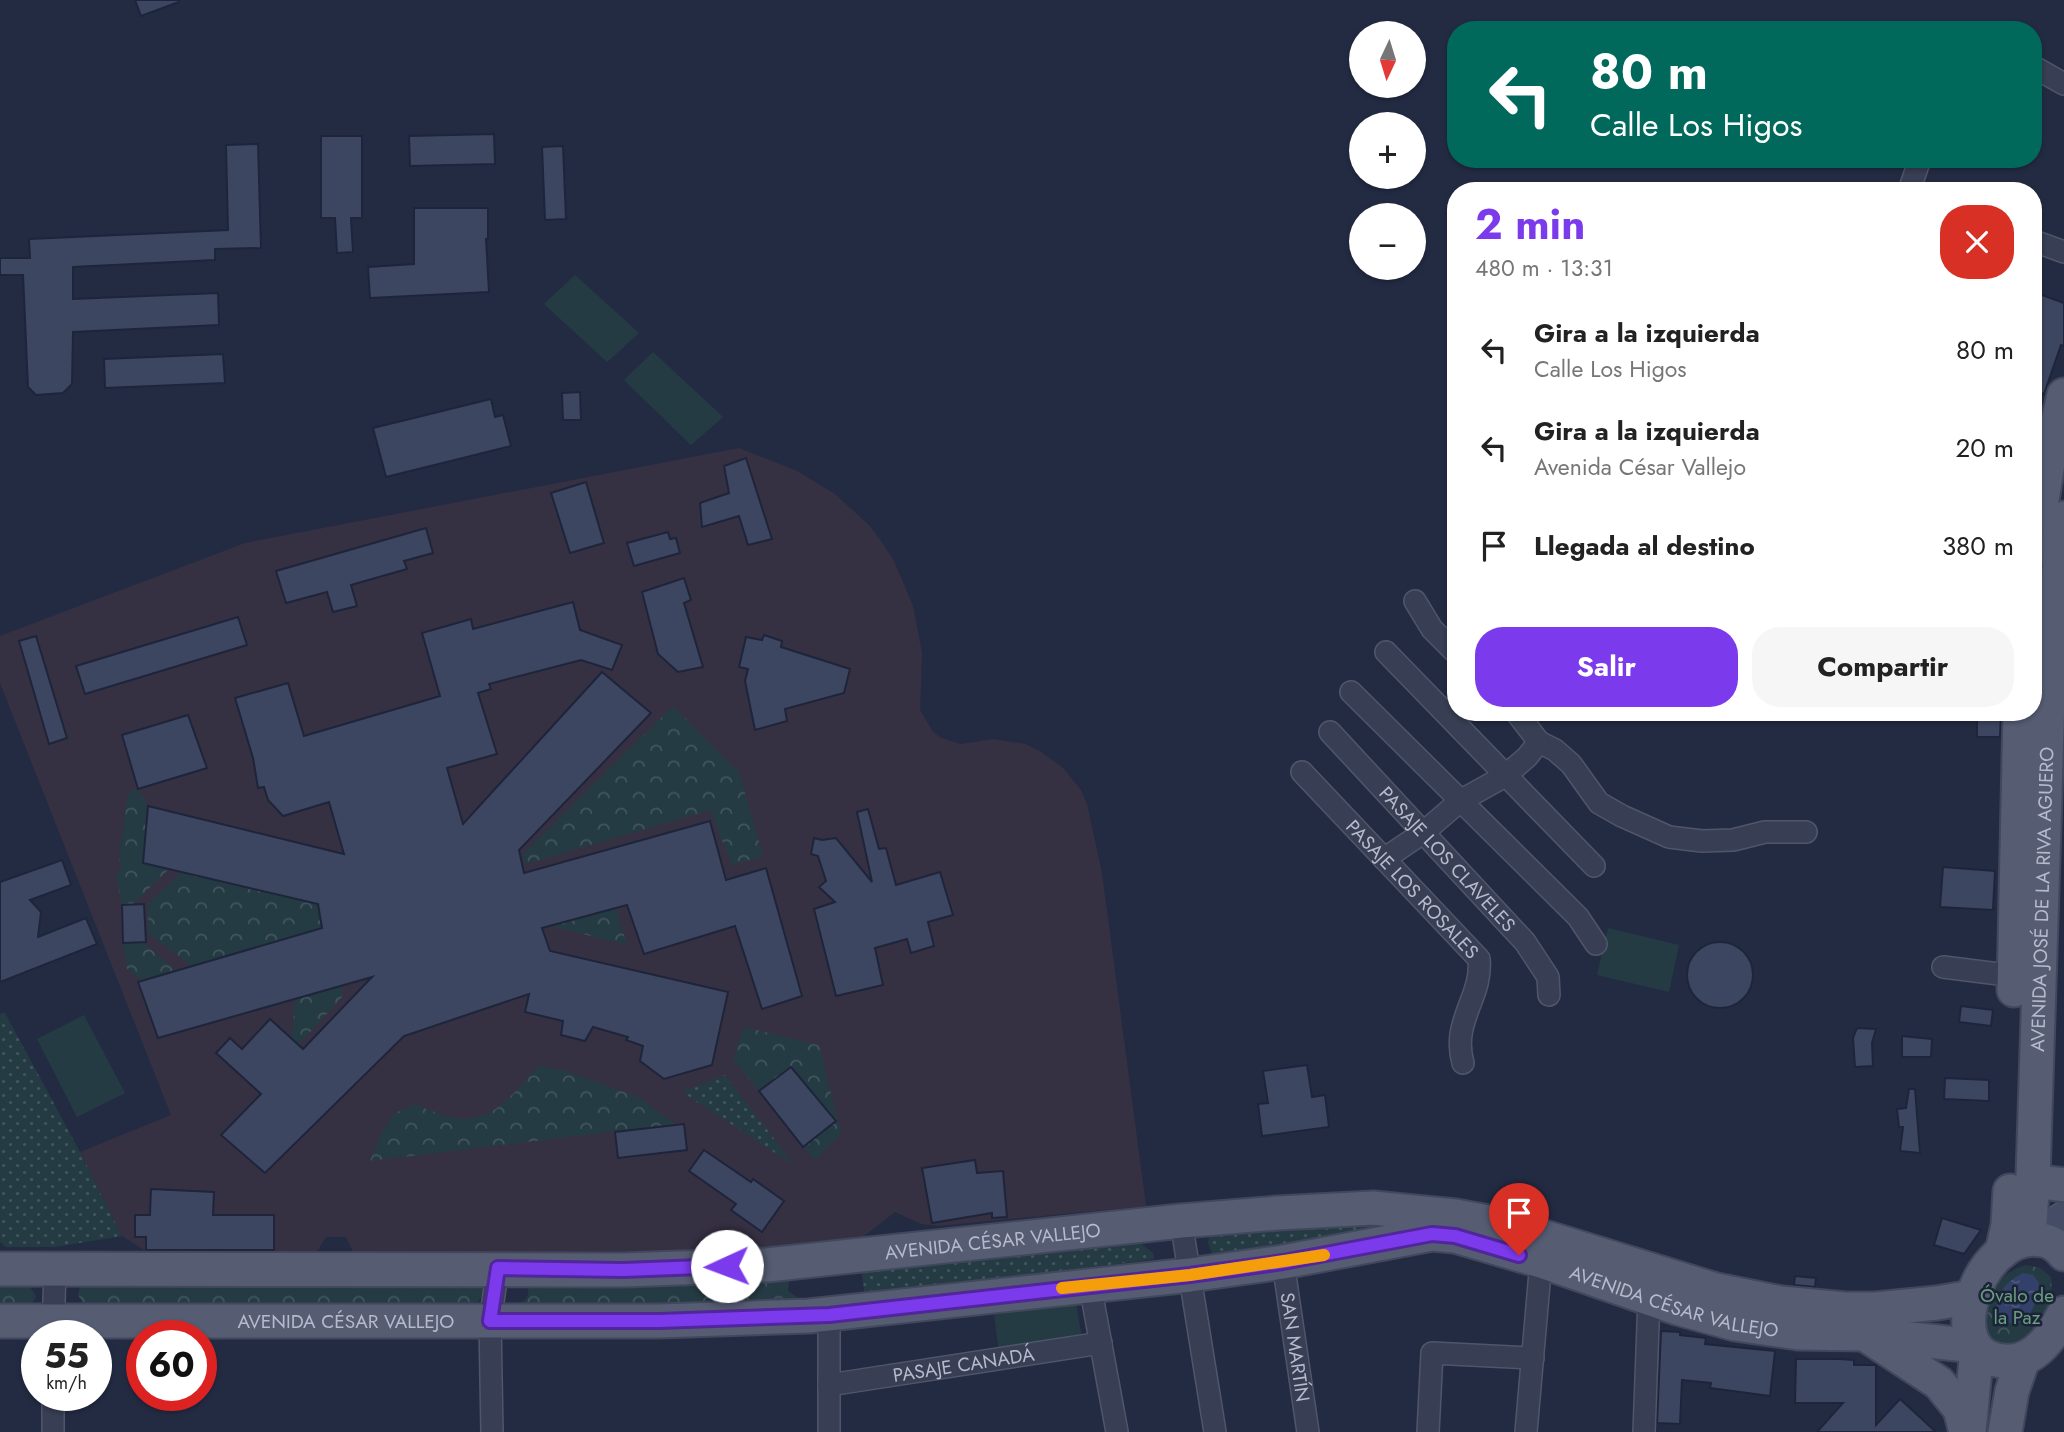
<!DOCTYPE html>
<html lang="es">
<head>
<meta charset="utf-8">
<style>
  body { margin:0; font-family:Jost,sans-serif; background:#f6f6f6; color:#222; height:100vh; display:flex; flex-direction:column; font-size:26px; white-space:nowrap }
  * { box-sizing:border-box; margin:0 }
  p { font-size:23px; color:#767676 }
  .icon { flex:none; width:38px; height:38px; fill:none; stroke:currentColor; stroke-width:2; stroke-linecap:round; stroke-linejoin:round }
  .map { position:relative; flex:1; overflow:hidden }
  .side { position:absolute; left:1447px; top:182px; width:595px; height:539px; display:flex; flex-direction:column; background:#fff; border-radius:28px; box-shadow:0 2px 5px #0004 }
  .side>* { flex:none }
  .hud { position:absolute; left:1447px; top:21px; width:595px; height:147px; border-radius:28px; box-shadow:0 2px 5px #0004; background:#00695c; color:#fff; overflow:hidden }
  .needle { width:46px; rotate:184deg }
  .buttons { position:absolute; left:1349px; top:21px; display:grid; gap:14px }
  .buttons a { display:grid; place-items:center; width:77px; height:77px; border-radius:50%; background:#fff; box-shadow:0 2px 5px #0004; font-size:35px }
  .speed { position:absolute; left:21px; top:1320px; display:flex; gap:14px; font-size:35px; font-weight:700; text-align:center }
  .speed>* { display:grid; place-content:center; width:91px; height:91px; border-radius:50%; background:#fff; box-shadow:0 2px 5px #0004; line-height:1 }
  .speed small { font-size:18px; font-weight:400 }
  .speed .limit { border:10px solid #d22; background:#fff; color:#111 }
  .pin { position:absolute; display:grid; place-items:center; width:60px; height:60px; color:#fff; margin:-72px -30px; border-radius:50% 50% 50% 0; rotate:-45deg; box-shadow:0 0 7px #0007 }
  .pin .icon { rotate:45deg }
  .me { position:absolute; width:77px; margin:-38px; rotate:268deg; stroke-linejoin:round; filter:drop-shadow(0 0 5px #0008) }
  .turn { display:flex; align-items:center; gap:24px; height:147px; padding:0 28px; font-size:32px }
  .turn .icon { width:91px; height:91px; stroke-width:2.5 }
  .turn b { display:block; font-size:49px; line-height:60px }
  .round { display:grid; place-items:center; flex:none; width:74px; height:74px; border-radius:28px; background:#f6f6f6 }
  .headline { display:flex; align-items:center; justify-content:space-between; height:119px; padding:0 28px }
  h1 { font-size:42px; font-weight:700; line-height:52px; color:#7c3aed }
  .action { display:flex; gap:14px; margin-top:auto; padding:14px 28px }
  .action a { flex:1; height:80px; border-radius:28px; background:#7c3aed; color:#fff; font-size:28px; font-weight:700; line-height:80px; text-align:center }
  .action a+a { background:#f6f6f6; color:#222 }
  ul { padding:0; list-style:none }
  li { display:flex; align-items:center; gap:21px; height:98px; padding:0 28px }
  li div { flex:1 }
  li b { display:block; font-size:26px }
  li em { font-style:normal }
  .map>svg:first-child { display:block }
</style>
</head>
<body>
<div class="map">
<svg width="2064" height="1432" viewBox="0 0 2064 1432">
  <defs>
    <pattern id="grass-dots" width="8" height="8" patternUnits="userSpaceOnUse" patternTransform="scale(1.75)"><rect width="8" height="8" fill="#253b44"/><path d="M2 2h.1M6 6h.1" fill="none" stroke="#42555e" stroke-width="1.8" stroke-linecap="round"/></pattern>
    <pattern id="park-crowns" width="20" height="18" patternUnits="userSpaceOnUse" patternTransform="scale(1.75)"><rect width="20" height="18" fill="#253b44"/><path d="M2 6a3 3 0 1 1 6 0M12 15a3 3 0 1 1 6 0" fill="none" stroke="#42555e"/></pattern>
    <pattern id="water-ripples" width="26" height="14" patternUnits="userSpaceOnUse" patternTransform="scale(1.75)"><rect width="26" height="14" fill="#33416a"/><path d="M2 4q2-2 4 0t4 0M15 11q2-2 4 0t4 0" fill="none" stroke="#4e5a7e"/></pattern>
  </defs>
  <rect width="100%" height="100%" fill="#232b43"/>
  <polygon fill="#363043" points="739,448 797,471 835,494 868,524 881,541 894,561 913,606 922,653 920,710 933,732 941,738 961,744 993,739 1025,744 1040,751 1063,768 1081,790 1087,804 1102,873 1146,1206 938,1226 921,1224 895,1212 863,1237 745,1250 354,1254 346,1237 326,1237 314,1256 152,1255 122,1236 80,1152 171,1115 0,683 0,636 245,543"/>
  <g fill="url(#grass-dots)">
    <polygon points="5,1013 80,1152 122,1236 55,1247 6,1247 0,1242 0,1014"/>
    <polygon points="725,1075 795,1166 682,1092"/>
    <polygon points="1363,1218 1397,1229 1214,1257 1208,1243 1210,1235"/>
    <polygon points="1149,1231 1140,1243 1153,1253 1154,1259 865,1298 861,1265"/>
  </g>
  <g fill="url(#park-crowns)">
    <polygon points="673,706 739,772 763,856 732,865 710,810 526,864 523,854"/>
    <polygon points="138,789 148,806 143,862 169,869 132,905 122,905 116,875 122,866 119,859 128,793"/>
    <polygon points="182,872 324,906 322,928 192,966 148,933 148,904"/>
    <polygon points="616,908 627,945 551,926"/>
    <polygon points="142,942 176,971 143,981 127,969 123,943"/>
    <polygon points="340,986 343,996 290,1054 286,1051 293,1029 295,999"/>
    <polygon points="744,1027 819,1045 841,1133 816,1160 803,1147 836,1121 791,1067 759,1091 733,1059"/>
    <path d="M538 1066 567 1071 640 1098 675 1124 370 1161 381 1134 393 1114 415 1104C479 1134 496 1115 538 1066Z"/>
    <path d="M2026 1265 2040 1268 2051 1277C2060 1360 1958 1365 1990 1296 1998 1279 2008 1271 2026 1265Z"/>
    <path d="M789 1279 788 1291 798 1298 666 1303 518 1304C528 1301 532 1292 525 1283Z"/>
    <polygon points="0,1282 29,1286 36,1296 30,1307 0,1308"/>
    <polygon points="81,1284 482,1284 484,1292 478,1302 469,1304 89,1304 82,1302 78,1295"/>
  </g>
  <g fill="#253b44">
    <polygon points="575,275 639,333 607,362 544,304"/>
    <polygon points="653,352 723,417 691,445 624,380"/>
    <polygon points="1608,928 1679,945 1669,992 1597,975"/>
    <polygon points="84,1015 125,1093 77,1117 37,1039"/>
    <polygon points="1076,1303 1082,1339 999,1351 994,1315"/>
  </g>
  <path fill="url(#water-ripples)" d="M2023 1273 2033 1275 2039 1283C2039 1305 2023 1338 1997 1317 1995 1295 2004 1283 2023 1273Z"/>
  <g fill="#3d4661" stroke="#1e253a" stroke-width="2">
    <polygon points="135,0 179,0 179,2 141,16"/>
    <polygon points="494,134 495,164 410,166 409,136"/>
    <polygon points="321,136 362,136 362,218 351,218 353,252 337,253 335,218 321,218"/>
    <polygon points="258,144 261,248 215,249 215,260 73,267 73,299 218,293 219,325 73,332 72,384 63,393 36,395 28,387 23,275 0,275 0,258 30,258 29,239 228,230 226,145"/>
    <polygon points="563,146 566,219 545,220 542,147"/>
    <polygon points="414,208 488,208 488,239 486,239 489,292 370,298 368,267 414,264"/>
    <polygon points="2034,292 2064,303 2064,346 2061,345 2044,394 2034,391"/>
    <polygon points="223,354 225,383 105,388 104,359"/>
    <polygon points="580,392 581,420 563,420 562,393"/>
    <polygon points="491,399 495,417 503,415 511,446 386,477 373,428"/>
    <polygon points="746,458 772,539 748,545 739,516 702,527 700,503 729,493 724,466"/>
    <polygon points="586,482 604,543 570,553 551,493"/>
    <polygon points="426,528 433,553 404,561 407,569 351,585 357,606 333,612 327,592 286,603 276,571"/>
    <polygon points="668,532 670,539 676,538 680,553 634,566 627,543"/>
    <polygon points="684,578 691,600 684,603 703,667 678,672 658,654 642,592"/>
    <polygon points="573,602 580,630 622,645 612,670 581,660 489,684 491,689 478,693 497,754 447,768 463,824 602,672 651,713 519,850 524,873 710,821 726,880 766,868 802,996 762,1009 735,926 644,954 627,905 542,928 550,951 728,992 712,1065 664,1079 640,1061 643,1046 626,1040 628,1037 593,1027 585,1041 561,1035 563,1021 525,1012 529,994 404,1036 265,1173 221,1135 261,1094 216,1053 230,1038 242,1049 270,1019 303,1049 372,977 158,1038 138,982 322,928 318,904 143,863 148,806 344,854 329,802 283,816 268,800 264,787 258,788 253,758 235,698 288,683 304,736 440,696 422,633 471,619 473,629"/>
    <polygon points="238,617 247,645 85,694 76,666"/>
    <polygon points="764,635 782,641 781,647 850,669 844,693 785,709 787,721 755,730 745,681 748,669 739,667 746,637 762,640"/>
    <polygon points="36,636 67,738 49,744 19,641"/>
    <polygon points="1977,712 2001,712 2000,737 1977,737"/>
    <polygon points="188,715 207,768 138,789 122,735"/>
    <polygon points="868,809 879,849 886,848 896,885 940,872 953,915 928,922 934,946 911,953 907,939 875,948 883,985 836,996 814,909 835,902 819,887 826,881 818,856 811,854 814,838 822,840 836,838 872,882 857,812"/>
    <polygon points="62,860 71,885 30,900 41,912 38,937 86,918 97,944 0,982 0,882"/>
    <polygon points="1943,867 1995,871 1993,910 1940,907"/>
    <polygon points="144,904 146,942 123,943 122,905"/>
    <circle cx="1720" cy="975" r="33"/>
    <polygon points="1961,1006 1993,1010 1991,1026 1959,1022"/>
    <polygon points="1857,1028 1876,1029 1872,1043 1873,1066 1855,1067 1853,1038"/>
    <polygon points="1902,1036 1932,1039 1931,1057 1902,1057"/>
    <polygon points="1307,1065 1312,1097 1325,1095 1329,1127 1262,1136 1258,1104 1268,1103 1263,1071"/>
    <polygon points="791,1067 836,1121 803,1147 759,1091"/>
    <polygon points="1945,1078 1989,1080 1989,1101 1944,1099"/>
    <polygon points="1909,1089 1915,1089 1920,1153 1900,1151 1903,1127 1899,1127 1897,1109 1906,1108"/>
    <polygon points="684,1124 687,1150 618,1158 615,1132"/>
    <polygon points="704,1150 751,1182 753,1179 784,1201 762,1232 731,1210 736,1204 689,1171"/>
    <polygon points="975,1160 977,1173 1003,1171 1007,1217 992,1218 992,1213 932,1223 922,1168"/>
    <polygon points="151,1189 214,1192 213,1215 274,1215 274,1250 146,1250 146,1237 135,1237 135,1215 150,1215"/>
    <polygon points="1942,1218 1981,1230 1964,1254 1934,1245"/>
    <polygon points="1795,1276 1816,1278 1815,1287 1794,1285"/>
    <polygon points="1661,1331 1680,1332 1680,1335 1706,1338 1705,1344 1775,1351 1770,1396 1710,1388 1711,1383 1682,1380 1680,1424 1657,1423"/>
    <polygon points="1796,1359 1840,1359 1854,1360 1854,1365 1876,1365 1876,1425 1900,1399 1936,1432 1817,1432 1843,1403 1795,1403"/>
  </g>
  <g fill="none" stroke-linecap="round" stroke-linejoin="round">
    <g stroke="#50566a" stroke-width="24">
      <g id="street">
        <polyline points="2034,67 2064,84"/>
        <polyline points="1909,191 1920,159"/>
        <polyline points="2034,241 2064,252"/>
        <polyline points="1415,601 1432,629 1456,653"/>
        <polyline points="1386,652 1594,866"/>
        <polyline points="1351,692 1578,917 1596,944"/>
        <polyline points="1516,712 1539,742 1555,750 1571,764 1599,803 1622,816 1669,837 1702,841 1733,840 1765,832 1806,832"/>
        <path id="s1" d="M1330 732 1525 942 1548 977 1549 995"/>
        <path id="s2" d="M1302 772 1479 959C1483 997 1451 1021 1463 1063"/>
        <polyline points="1384,859 1424,832 1460,801 1505,776 1527,757 1539,742"/>
        <polyline points="1943,967 2015,976"/>
        <polyline points="1181,1221 1215,1432"/>
        <path id="s3" d="M1283 1262 1308 1432"/>
        <polyline points="1090,1285 1117,1432"/>
        <polyline points="829,1315 829,1432"/>
        <polyline points="53,1333 55,1269"/>
        <path id="s4" d="M829 1385 1101 1343"/>
        <polyline points="53,1395 53,1432"/>
        <polyline points="492,1432 490,1321 498,1268"/>
        <polyline points="1428,1432 1432,1353 1533,1358"/>
        <polyline points="1526,1432 1541,1261"/>
        <polyline points="1644,1432 1649,1298"/>
      </g>
    </g>
    <g stroke="#50566a" stroke-width="33">
      <polyline id="secondary" points="2037,1239 2045,1229 2064,1217"/>
    </g>
    <g stroke="#41475c" stroke-width="37">
      <g id="primary">
        <polyline points="2034,550 2048,463 2064,395"/>
        <polyline points="2014,990 2020,712"/>
        <polyline points="2033,1177 2041,1182 2064,1185"/>
        <path id="s5" d="M2029 1239 2033 1177 2049 665 2064 518"/>
        <polyline points="2002,1252 2008,1225 2010,1191"/>
        <path d="M2064 1254C2059 1247 2050 1241 2042 1240 1978 1227 1931 1366 2011 1361 2036 1360 2054 1334 2064 1313"/>
        <path id="s6" d="M0 1269 623 1270 767 1265 1181 1221 1278 1213 1373 1208 1455 1216 1505 1225 1716 1290 1781 1303 1845 1309H1876L1937 1303 1972 1297"/>
        <path id="s7" d="M0 1321H659L809 1316 1190 1275 1283 1262 1432 1234 1455 1236 1541 1261 1677 1308 1735 1324 1798 1333 1864 1334 1975 1346"/>
        <polyline points="1869,1337 1939,1383 1960,1409 1966,1432"/>
        <polyline points="1969,1431 1977,1350"/>
        <polyline points="2005,1432 2012,1391 2023,1359"/>
      </g>
    </g>
    <use href="#street" stroke="#383e53" stroke-width="21"/>
    <use href="#secondary" stroke="#454c66" stroke-width="30"/>
    <use href="#primary" stroke="#565d73" stroke-width="33"/>
  </g>
  <g fill="none" stroke-linecap="round" stroke-linejoin="round">
    <g stroke="#51269a" stroke-width="18">
      <polyline id="route" points="727,1266 623,1270 498,1268 490,1321 659,1321 829,1315 1190,1275 1283,1262 1432,1234 1455,1236 1519,1255"/>
    </g>
    <use href="#route" stroke="#7c3aed" stroke-width="12"/>
    <polyline stroke="#f59e0b" stroke-width="12" points="1062,1288 1190,1275 1324,1255"/>
  </g>
  <g text-anchor="middle" dominant-baseline="central" stroke-width="5" stroke-linejoin="round" paint-order="stroke">
    <g font-size="19" fill="#b5bacd" stroke="#1c2338">
      <text stroke="none"><textPath href="#s1" startOffset="173">PASAJE LOS CLAVELES</textPath></text>
      <text stroke="none"><textPath href="#s2" startOffset="161">PASAJE LOS ROSALES</textPath></text>
      <text stroke="none"><textPath href="#s5" startOffset="340">AVENIDA JOSÉ DE LA RIVA AGUERO</textPath></text>
      <text stroke="none"><textPath href="#s6" startOffset="994">AVENIDA CÉSAR VALLEJO</textPath></text>
      <text stroke="none"><textPath href="#s7" startOffset="1690">AVENIDA CÉSAR VALLEJO</textPath></text>
      <text stroke="none"><textPath href="#s7" startOffset="346">AVENIDA CÉSAR VALLEJO</textPath></text>
      <text stroke="none"><textPath href="#s3" startOffset="86">SAN MARTÍN</textPath></text>
      <text stroke="none"><textPath href="#s4" startOffset="136">PASAJE CANADÁ</textPath></text>
    </g>
    <g font-size="19" fill="#69a07f" stroke="#1c2338">
      <text x="2017" y="1295">Óvalo de<tspan x="2017" dy="22">la Paz</tspan></text>
    </g>
  </g>
</svg>
<div class="buttons">
<a><svg class="needle" viewBox="-14 -14 28 28"><path d="M0-13l5 13h-10z" fill="#e53935"/><path d="M0 13l5-13h-10z" fill="#767676"/></svg></a>
<a>+</a>
<a>−</a>
</div>
<div class="speed"><div>55<small>km/h</small></div><div class="limit">60</div></div>
<div class="pin" style="left:1519px;top:1255px;background:#d93025"><svg class="icon" aria-label="arrive" viewBox="0 0 24 24"><path d="M6 21V4h12l-3 4 3 4H6"/></svg></div>
<svg class="me" style="left:727px;top:1266px" viewBox="-20 -20 40 40"><circle r="19" fill="#fff"/><path d="M0-13L10 11 0 6-10 11z" fill="#7c3aed"/></svg>
<div class="hud">
<div class="turn"><svg class="icon" aria-label="left" viewBox="0 0 24 24"><path d="M17 20v-9H6M10 6l-5 5 5 5"/></svg><div><b>80 m</b>Calle Los Higos</div></div>
</div>
<section class="side">
<div class="headline"><div><h1>2 min</h1><p>480 m · 13:31</p></div><a class="round" style="background:#d93025;color:#fff"><svg class="icon" aria-label="close" viewBox="0 0 24 24"><path d="M6 6l12 12M18 6L6 18"/></svg></a></div>
<ul>
<li><svg class="icon" aria-label="left" viewBox="0 0 24 24"><path d="M17 20v-9H6M10 6l-5 5 5 5"/></svg><div><b>Gira a la izquierda</b><p>Calle Los Higos</p></div><em>80 m</em></li>
<li><svg class="icon" aria-label="left" viewBox="0 0 24 24"><path d="M17 20v-9H6M10 6l-5 5 5 5"/></svg><div><b>Gira a la izquierda</b><p>Avenida César Vallejo</p></div><em>20 m</em></li>
<li><svg class="icon" aria-label="arrive" viewBox="0 0 24 24"><path d="M6 21V4h12l-3 4 3 4H6"/></svg><div><b>Llegada al destino</b></div><em>380 m</em></li>
</ul>
<div class="action"><a>Salir</a><a>Compartir</a></div>
</section>
</div>
</body>
</html>
